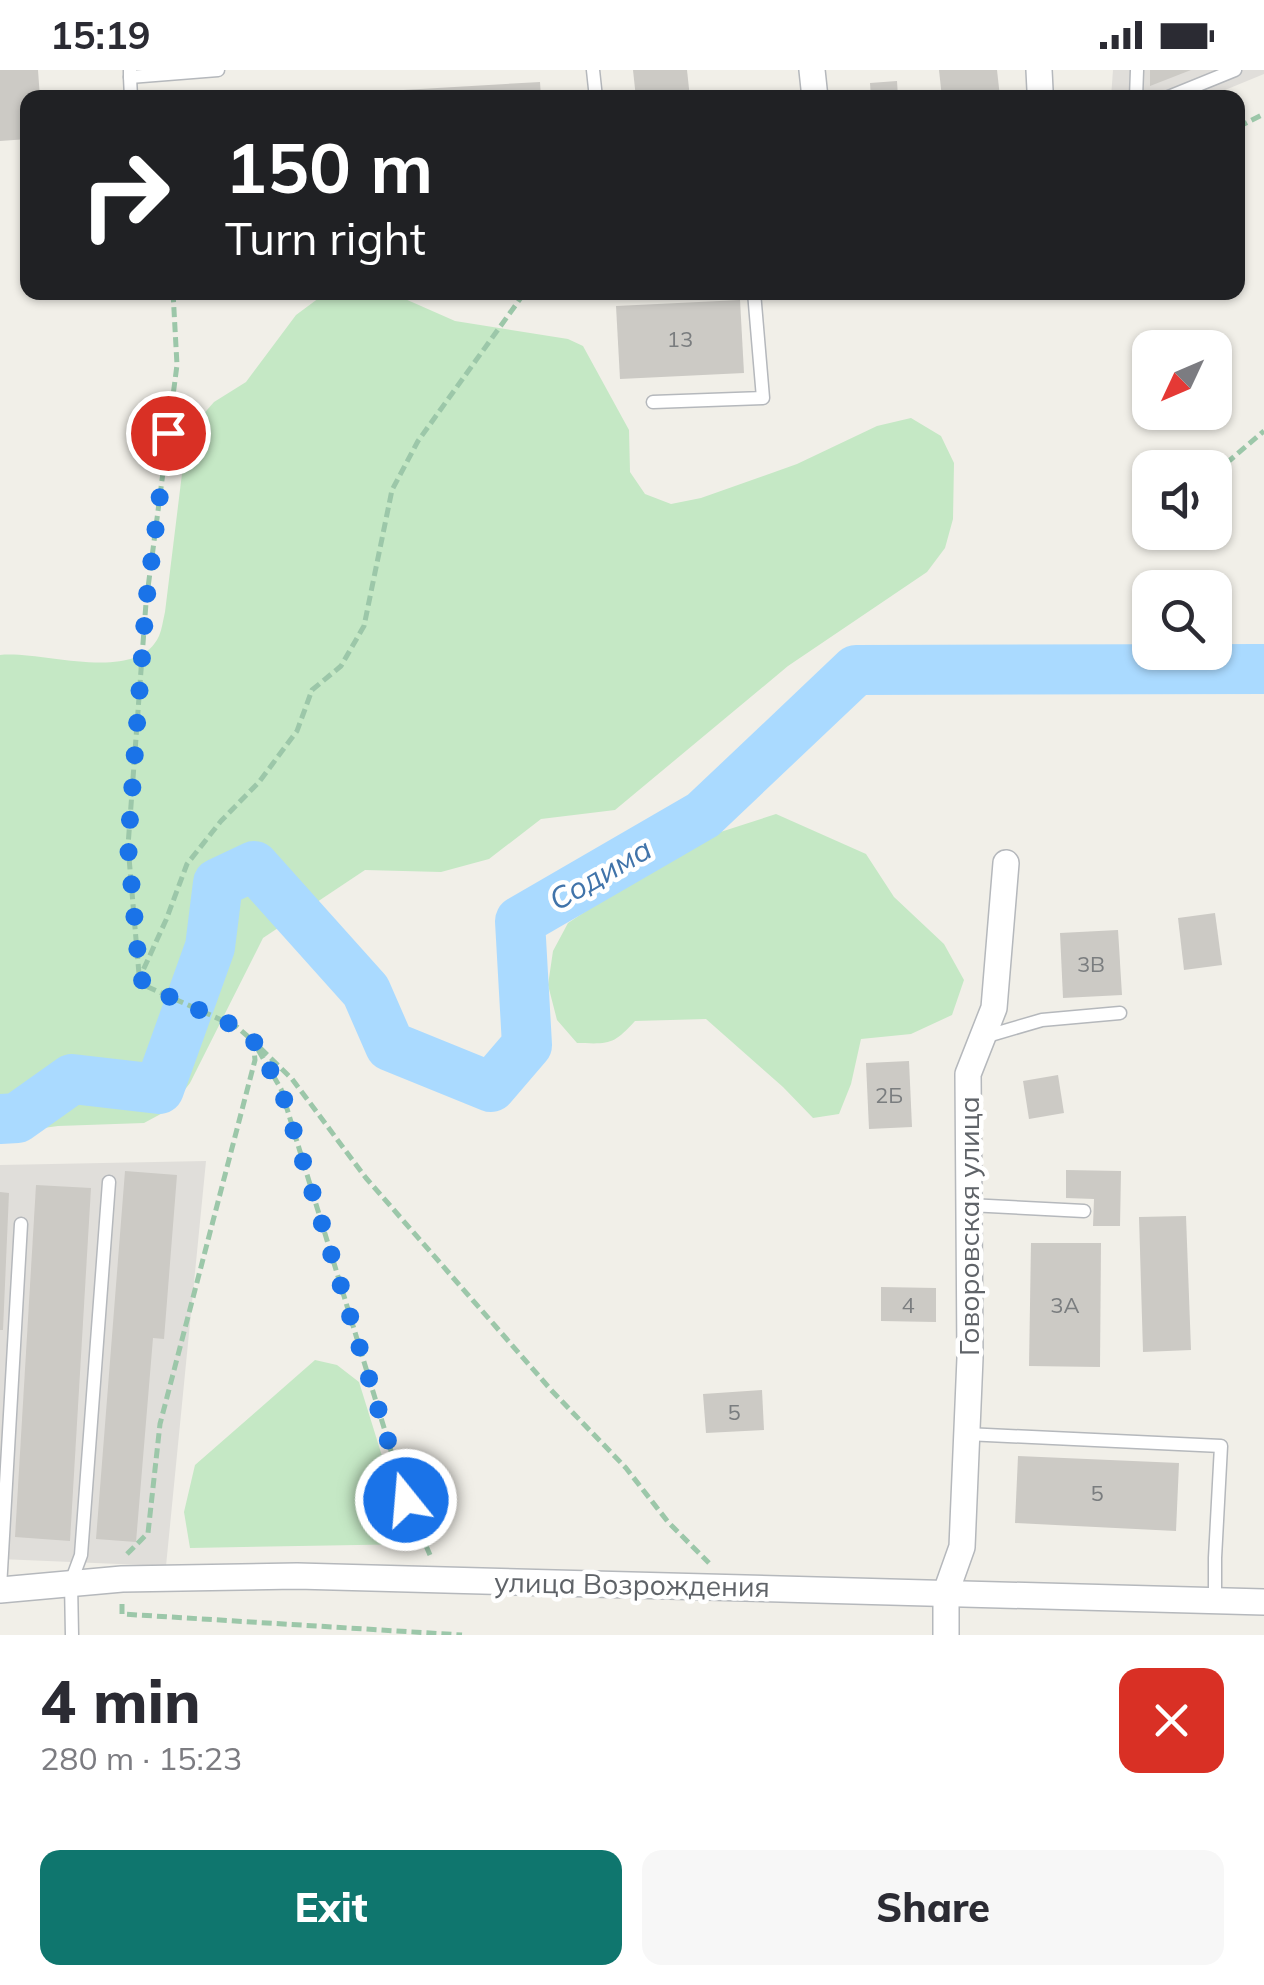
<!DOCTYPE html>
<html lang="en">
<head>
<meta charset="utf-8">
<style>
  body { margin:0; font-family:Mulish,sans-serif; background:#f7f7f7; color:#2b2b33; height:100vh; display:flex; flex-direction:column; font-size:38px; white-space:nowrap }
  * { box-sizing:border-box; margin:0 }
  p { font-size:32px; color:#7c7c81 }
  .icon { flex:none; width:55px; height:55px; fill:none; stroke:currentColor; stroke-width:2; stroke-linecap:round; stroke-linejoin:round }
  .map { position:relative; height:1565px; overflow:hidden }
  .details { display:flex; flex-direction:column; background:#fff; flex:1 }
  .details>* { flex:none }
  .top-card { position:absolute; left:20px; top:20px; width:1225px; height:210px; border-radius:20px; box-shadow:0 2px 8px #0004; background:#202124; color:#fff; overflow:hidden }
  .needle { width:65px; rotate:226deg }
  .fabs { position:absolute; left:1132px; top:260px; display:grid; gap:20px }
  .fabs a { display:grid; place-items:center; width:100px; height:100px; border-radius:20px; background:#fff; box-shadow:0 2px 8px #0004; font-size:50px }
  .pin { position:absolute; display:grid; place-items:center; width:85px; height:85px; color:#fff; margin:-42px; border:5px solid #fff; border-radius:50%; box-shadow:0 2px 10px #0007 }
  .me { position:absolute; width:110px; margin:-55px; rotate:343deg; stroke-linejoin:round; filter:drop-shadow(0 0 8px #0008) }
  .turn { display:flex; align-items:center; gap:35px; height:210px; padding:0 40px; font-size:45px }
  .turn .icon { width:130px; height:130px; stroke-width:2.5 }
  .turn b { display:block; font-size:70px; line-height:85px }
  .round { display:grid; place-items:center; flex:none; width:105px; height:105px; border-radius:20px; background:#f7f7f7 }
  .headline { display:flex; align-items:center; justify-content:space-between; height:170px; padding:0 40px }
  h1 { font-size:60px; font-weight:800; line-height:75px }
  .cta { display:flex; gap:20px; margin-top:auto; padding:20px 40px }
  .cta a { flex:1; height:115px; border-radius:20px; background:#0f766e; color:#fff; font-size:40px; font-weight:800; line-height:115px; text-align:center }
  .cta a+a { background:#f7f7f7; color:#2b2b33 }
  .status { display:flex; justify-content:space-between; align-items:center; height:70px; padding:0 50px; background:#fff; direction:ltr }
  .status svg { height:28px; fill:currentColor }
  .map>svg:first-child { display:block }
</style>
</head>
<body>
<div class="status"><b>15:19</b><svg viewBox="0 0 49 12"><path d="M0 12V9h3v3zM5 12V6h3v6zM10 12V3h3v9zM15 12V0h3v12zM26 1h20v11H26zM47 4h2v5h-2z"/></svg></div>
<div class="map">
<svg width="1264" height="1565" viewBox="0 0 1264 1565">
  <rect width="100%" height="100%" fill="#f1efe8"/>
  <g fill="#e0deda">
    <polygon points="1113,0 1264,0 1264,4 1208,27 1111,28"/>
    <polygon points="206,1091 166,1496 0,1489 0,1095"/>
  </g>
  <g fill="#c5e8c5">
    <path d="M382 223 396 225 455 251 568 269 583 276 629 360 630 402 645 424 671 434 701 428 797 394 877 356 911 348 941 366 954 393 953 449 945 478 927 502 788 596 615 740 541 749 489 789 441 802 365 800 263 868 190 1013 170 1039 144 1053 58 1056 0 1064V585C41 580 137 615 159 566 162 559 163 550 165 542L187 363 214 332 246 312 296 245 323 225 334 222Z"/>
    <path d="M776 744 866 784 894 827 944 874 964 910 952 945 911 964 861 969 851 1014 839 1044 813 1048 783 1017 706 949 635 951C613 975 610 974 577 973L557 950 548 915 553 881 568 853 636 808 708 766Z"/>
    <polygon points="315,1290 337,1295 359,1312 396,1431 417,1474 190,1478 184,1442 195,1395"/>
  </g>
  <g fill="none" stroke-linecap="round" stroke-linejoin="round">
    <polyline stroke="#aadaff" stroke-width="50" points="0,1049 17,1048 72,1009 159,1019 210,877 218,813 254,796 366,921 390,976 491,1017 527,975 520,851 703,745 856,600 1264,599"/>
  </g>
  <g fill="#cccac5">
    <polygon points="0,0 38,0 40,28 28,28 28,69 0,71"/>
    <polygon points="633,0 687,0 690,28 636,28"/>
    <polygon points="939,0 997,0 1000,27 942,28"/>
    <polygon points="1150,0 1191,0 1150,16"/>
    <polygon points="897,11 898,28 871,28 870,13"/>
    <polygon points="540,12 541,28 318,28 318,25"/>
    <polygon points="740,230 744,303 620,309 616,236"/>
    <polygon points="1215,843 1222,895 1184,900 1178,848"/>
    <polygon points="1118,860 1122,925 1063,928 1060,863"/>
    <polygon points="909,991 912,1057 869,1059 866,993"/>
    <polygon points="1058,1005 1064,1043 1029,1049 1023,1011"/>
    <polygon points="1066,1100 1121,1101 1120,1156 1093,1156 1094,1129 1066,1128"/>
    <polygon points="125,1101 177,1105 164,1269 153,1268 136,1472 96,1469"/>
    <polygon points="36,1115 91,1118 70,1471 15,1467"/>
    <polygon points="0,1122 9,1123 3,1260 0,1260"/>
    <polygon points="1186,1146 1191,1280 1143,1282 1139,1147"/>
    <polygon points="1031,1173 1101,1173 1100,1297 1029,1296"/>
    <polygon points="881,1217 936,1218 936,1252 881,1251"/>
    <polygon points="762,1320 764,1360 706,1363 703,1324"/>
    <polygon points="1018,1386 1179,1393 1176,1461 1015,1453"/>
  </g>
  <g fill="none" stroke-linecap="round" stroke-linejoin="round">
    <g stroke="#b5b8bc" stroke-width="15">
      <g id="lane">
        <polyline points="130,0 130,7 218,0"/>
        <polyline points="593,0 596,28"/>
        <polyline points="130,7 131,28"/>
        <polyline points="1136,28 1137,0"/>
        <polyline points="1166,28 1235,0"/>
        <polyline points="653,332 763,328 754,222"/>
        <polyline points="984,967 1042,950 1120,943"/>
        <polyline points="969,1135 1084,1141"/>
        <polyline points="966,1364 1221,1376 1215,1488 1215,1530"/>
        <polyline points="0,1518 21,1154"/>
        <polyline points="72,1565 71,1512 81,1485 109,1112"/>
      </g>
    </g>
    <g stroke="#b5b8bc" stroke-width="28">
      <g id="street">
        <polyline points="812,0 815,28"/>
        <polyline points="1039,0 1040,20"/>
        <polyline points="0,1520 122,1509 297,1506 1264,1532"/>
        <polyline points="946,1565 946,1522 962,1477 970,1288 968,1004 994,938 1006,793"/>
      </g>
    </g>
    <g stroke="#9cc7a9" stroke-width="5" stroke-dasharray="10 5" stroke-linecap="butt">
      <polyline points="1238,57 1264,44"/>
      <polyline points="1215,403 1264,361"/>
      <polyline points="139,904 128,776 146,533 177,295 173,222"/>
      <polyline points="127,1484 148,1463 160,1354 255,990 253,971 237,957 148,917 140,907 166,850 187,794 221,751 259,712 297,661 312,620 341,596 364,556 392,420 418,371 525,222"/>
      <polyline points="430,1485 406,1430 281,1019 253,971 292,1009 366,1108 552,1321 626,1398 668,1452 709,1493"/>
      <polyline points="122,1534 122,1544 462,1565"/>
    </g>
    <use href="#lane" stroke="#fff" stroke-width="12"/>
    <use href="#street" stroke="#fff" stroke-width="25"/>
  </g>
  <g fill="none" stroke-linecap="round" stroke-linejoin="round">
    <polyline stroke="#1a73e8" stroke-width="18" stroke-dasharray="0 32.4" points="168,363 146,533 128,776 140,908 148,917 237,957 253,970 281,1019 406,1430"/>
  </g>
  <g text-anchor="middle" dominant-baseline="central" stroke-width="9" stroke-linejoin="round" paint-order="stroke">
    <g font-size="22" fill="#7a7d7f">
      <text x="680" y="269">13</text>
      <text x="1091" y="894">3В</text>
      <text x="889" y="1025">2Б</text>
      <text x="908" y="1235">4</text>
      <text x="1065" y="1235">3А</text>
      <text x="734" y="1342">5</text>
      <text x="1097" y="1423">5</text>
    </g>
    <g font-size="28" fill="#5f6368" stroke="#fff">
      <text transform="translate(968 1156) rotate(-90)">Говоровская улица</text>
      <text transform="translate(632 1514) rotate(1)">улица Возрождения</text>
    </g>
    <g font-size="30" font-style="italic" fill="#4174aa" stroke="#fff">
      <text transform="translate(600 804) rotate(-30)">Содима</text>
    </g>
  </g>
</svg>
<div class="fabs">
<a><svg class="needle" viewBox="-14 -14 28 28"><path d="M0-13l5 13h-10z" fill="#e53935"/><path d="M0 13l5-13h-10z" fill="#7c7c81"/></svg></a>
<a><svg class="icon" aria-label="sound" viewBox="0 0 24 24"><path d="M4 9h4l5-4v14l-5-4H4zM17 9q2 3 0 6"/></svg></a>
<a><svg class="icon" aria-label="search" viewBox="0 0 24 24"><circle cx="10" cy="10" r="6"/><path d="M15 15l6 6"/></svg></a>
</div>
<div class="pin" style="left:168px;top:363px;background:#d93025"><svg class="icon" aria-label="arrive" viewBox="0 0 24 24"><path d="M6 21V4h12l-3 4 3 4H6"/></svg></div>
<svg class="me" style="left:406px;top:1430px" viewBox="-20 -20 40 40"><circle r="17" fill="#1a73e8" stroke="#fff" stroke-width="3"/><path d="M0-11L8 9 0 5-8 9z" fill="#fff"/></svg>
<div class="top-card">
<div class="turn"><svg class="icon" aria-label="right" viewBox="0 0 24 24"><path d="M7 20v-9h11M14 6l5 5-5 5"/></svg><div><b>150 m</b>Turn right</div></div>
</div>
</div>
<section class="details">
<div class="headline"><div><h1>4 min</h1><p>280 m · 15:23</p></div><a class="round" style="background:#d93025;color:#fff"><svg class="icon" aria-label="close" viewBox="0 0 24 24"><path d="M6 6l12 12M18 6L6 18"/></svg></a></div>
<div class="cta"><a>Exit</a><a>Share</a></div>
</section>
</body>
</html>
